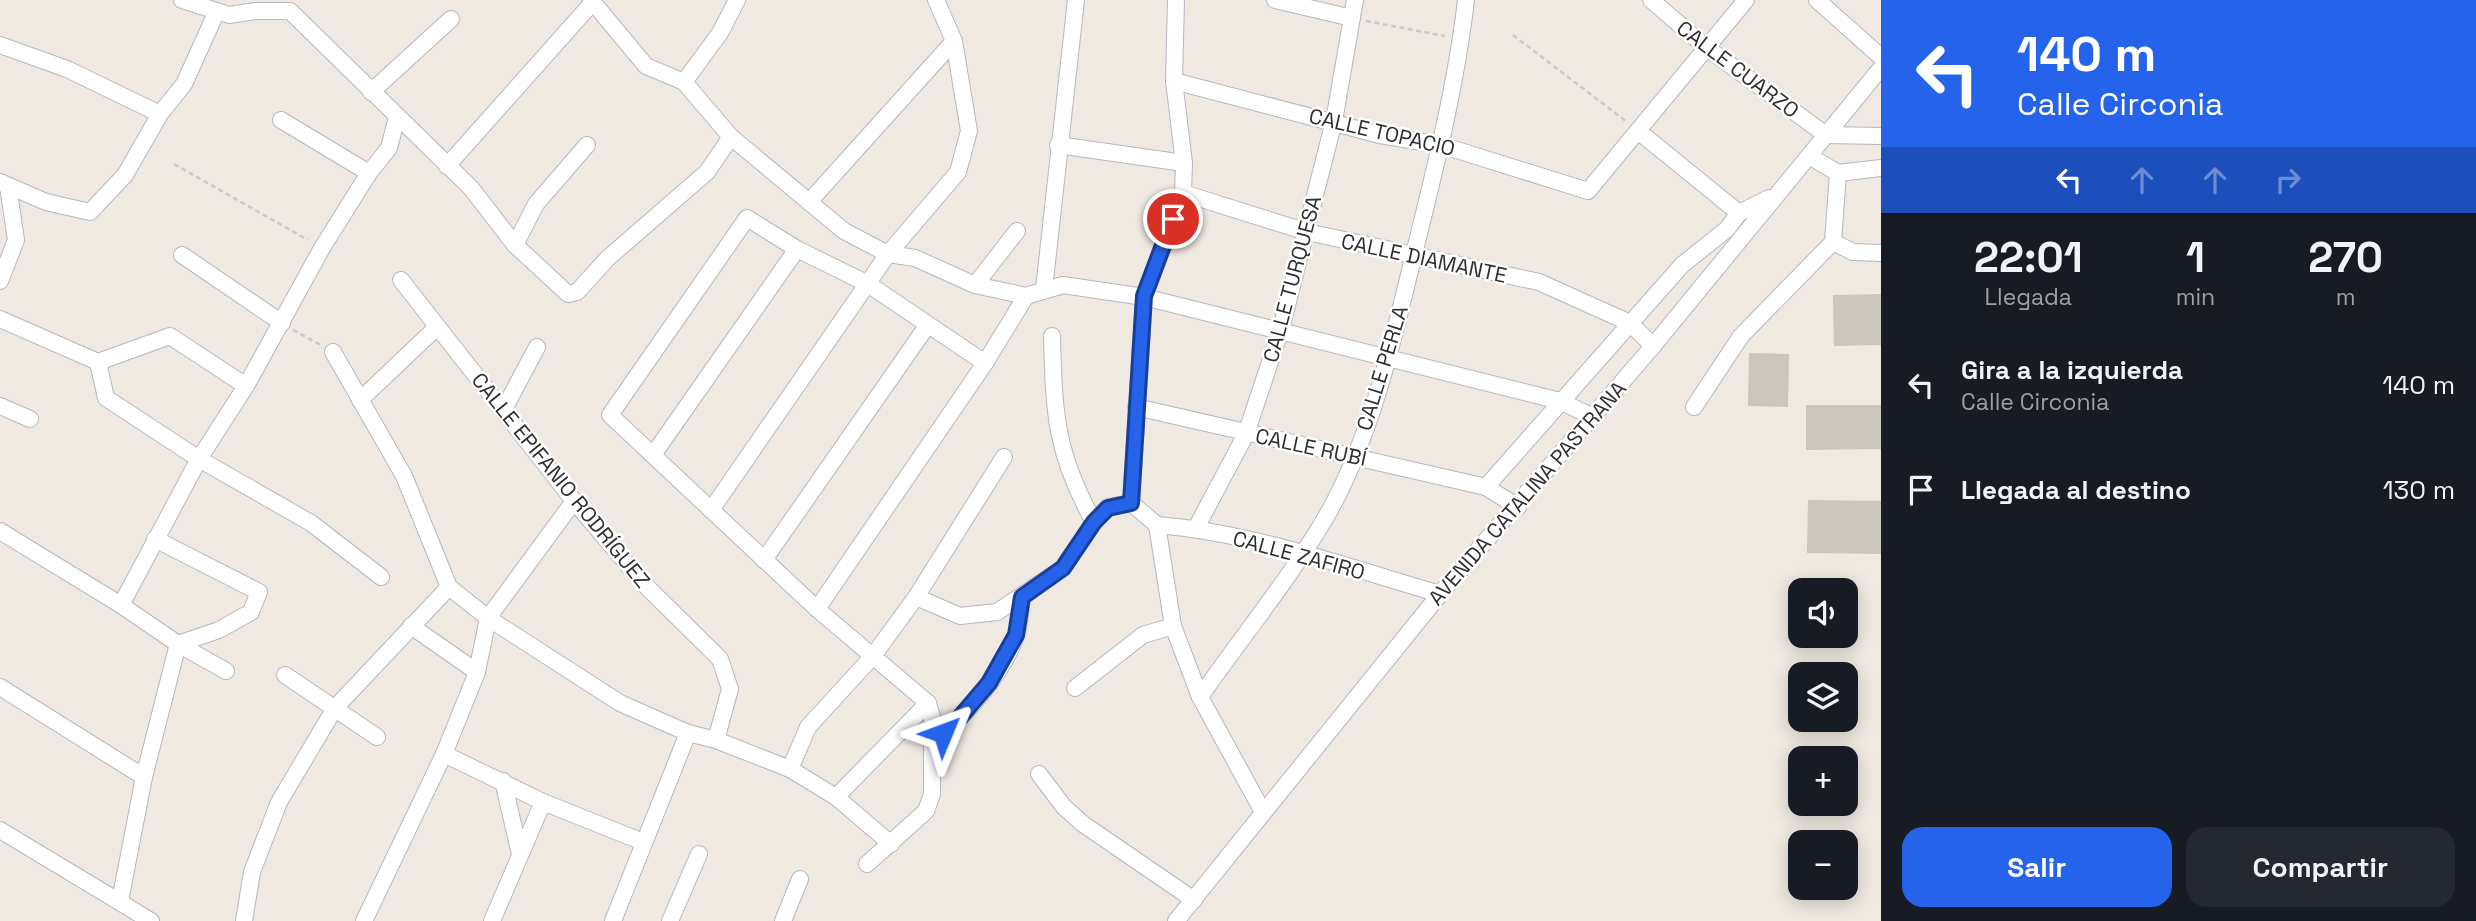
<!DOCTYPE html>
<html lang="es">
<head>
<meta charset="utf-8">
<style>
  body { margin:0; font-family:"Space Grotesk",sans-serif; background:#242831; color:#f1f3f6; height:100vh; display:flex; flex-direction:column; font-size:26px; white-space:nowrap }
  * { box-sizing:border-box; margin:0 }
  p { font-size:23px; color:#9ea1a6 }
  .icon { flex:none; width:38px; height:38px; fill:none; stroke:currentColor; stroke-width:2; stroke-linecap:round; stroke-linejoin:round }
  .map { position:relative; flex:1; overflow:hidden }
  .panel { display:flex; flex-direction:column; background:#171b24; width:595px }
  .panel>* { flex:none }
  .banner { background:#2563eb; color:#fff; overflow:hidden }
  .controls { position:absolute; left:1788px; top:578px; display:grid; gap:14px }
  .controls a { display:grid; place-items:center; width:70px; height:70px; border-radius:14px; background:#171b24; box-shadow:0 4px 18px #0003; font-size:35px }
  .pin { position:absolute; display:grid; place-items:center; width:60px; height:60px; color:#fff; margin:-30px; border:4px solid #fff; border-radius:50%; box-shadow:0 2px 7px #0007 }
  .me { position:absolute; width:77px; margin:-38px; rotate:46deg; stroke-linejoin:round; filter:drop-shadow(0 0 5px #0008) }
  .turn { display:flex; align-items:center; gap:24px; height:147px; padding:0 21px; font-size:32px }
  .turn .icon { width:91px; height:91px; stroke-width:2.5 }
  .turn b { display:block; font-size:49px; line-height:60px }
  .lanes { display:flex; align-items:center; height:66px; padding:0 21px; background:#0003; justify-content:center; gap:35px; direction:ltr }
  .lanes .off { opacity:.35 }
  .eta { display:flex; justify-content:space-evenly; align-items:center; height:119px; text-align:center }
  .eta b { font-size:42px; font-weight:700; line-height:49px }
  .primary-button { display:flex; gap:14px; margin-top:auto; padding:14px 21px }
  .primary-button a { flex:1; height:80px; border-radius:21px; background:#2563eb; color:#fff; font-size:28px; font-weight:700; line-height:80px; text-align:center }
  .primary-button a+a { background:#242831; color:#f1f3f6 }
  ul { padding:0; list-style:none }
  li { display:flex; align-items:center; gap:21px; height:105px; padding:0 21px }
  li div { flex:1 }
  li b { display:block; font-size:26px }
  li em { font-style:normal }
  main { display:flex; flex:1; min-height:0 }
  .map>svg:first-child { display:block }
</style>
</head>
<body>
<main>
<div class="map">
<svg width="1881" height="921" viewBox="0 0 1881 921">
  <rect width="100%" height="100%" fill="#efe9e1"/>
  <g fill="#cbc7bf" stroke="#cbc5ba" stroke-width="2">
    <polygon points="1881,295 1881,344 1835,345 1834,296"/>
    <polygon points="1750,354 1788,355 1787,406 1749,405"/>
    <polygon points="1807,406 1881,406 1881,448 1807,449"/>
    <polygon points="1809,501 1881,502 1881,553 1808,552"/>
  </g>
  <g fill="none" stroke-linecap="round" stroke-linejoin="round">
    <g stroke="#b4b7c1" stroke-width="18">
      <g id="minor">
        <polyline points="182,0 229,15 256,11 290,11 471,188 515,245 568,294 577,292 608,258 707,172 731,137"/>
        <polyline points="591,0 646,66 684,82 731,137 844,231 888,254 915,258 975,285 1026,296 1063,285 1144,297 1560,401 1593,417"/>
        <polyline points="1176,0 1174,81 1184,163 1183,193 1144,297 1131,503 1157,525 1173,626 1200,697 1263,812"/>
        <polyline points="1275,0 1352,18"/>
        <polyline points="1651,0 1707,48 1826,135 1881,136"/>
        <polyline points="1817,0 1881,57"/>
        <polyline points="0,45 67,69 160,114"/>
        <polyline points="1174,81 1380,135 1441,145 1588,191 1746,0"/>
        <polyline points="684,82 720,33 737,0"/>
        <polyline points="371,92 451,19"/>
        <polyline points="281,120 369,173"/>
        <polyline points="1638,131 1739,213"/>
        <polyline points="1058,145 1184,163"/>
        <polyline points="447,166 593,2"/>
        <polyline points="1838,173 1881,168"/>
        <polyline points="0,182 46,202 90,212 125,175 160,114 184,84 217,11"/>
        <polyline points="1183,193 1307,232 1539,282 1630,323 1653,346"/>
        <polyline points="809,202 954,41"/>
        <polyline points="1833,242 1853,252 1881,253"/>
        <polyline points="515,245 536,204 587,145"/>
        <polyline points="182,255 282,323"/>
        <polyline points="401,280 574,501 645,585 720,659 730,689 716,740"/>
        <polyline points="0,281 16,240 8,186"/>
        <polyline points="975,285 1017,231"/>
        <polyline points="1044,289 1076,0"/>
        <polyline points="0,319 98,362 106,398 199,459 311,523 381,577"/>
        <path d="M1052 336C1054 412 1055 453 1094 522"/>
        <polyline points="333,352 404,476 449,587 488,618 620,703 688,733 716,740 790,769 836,797 891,844"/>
        <polyline points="98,362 170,336 246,386 199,459 121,605 178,644 226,671"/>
        <polyline points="246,386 322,248 369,173 389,148 397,117"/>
        <polyline points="360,400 436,328"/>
        <polyline points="0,406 30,419"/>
        <polyline points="1136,407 1486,487"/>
        <polyline points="1694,407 1741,336 1833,242 1838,173 1809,156"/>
        <polyline points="504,409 537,347"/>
        <polyline points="653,455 797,249"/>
        <polyline points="1518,507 1486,487 1682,265 1727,229 1739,213 1769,198"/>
        <polyline points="711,510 888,254 958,172 969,131 954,41 936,0"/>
        <path d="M1157 525C1254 533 1347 567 1440 594"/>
        <polyline points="1196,528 1246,434 1281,329 1334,121 1355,0"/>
        <polyline points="0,531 121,605"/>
        <polyline points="764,560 927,326"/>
        <polyline points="916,597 960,616 997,612 1063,568 1094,522 1108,507 1131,503"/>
        <polyline points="817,609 985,363 1026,296"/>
        <polyline points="411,626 477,672"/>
        <polyline points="285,675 377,737"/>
        <polyline points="0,687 144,777"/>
        <polyline points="1075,688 1143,635 1173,626"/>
        <path d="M1200 697C1243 635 1293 575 1330 510 1373 431 1393 340 1414 254 1435 169 1456 86 1466 0"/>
        <path d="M931 736C963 726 1006 667 1016 635 1020 624 1020 609 1022 598"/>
        <polyline points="444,754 543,802 643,842"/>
        <polyline points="790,769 808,727 873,656 916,597 1004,457"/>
        <polyline points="1039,774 1064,807 1083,824 1194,900"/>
        <polyline points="503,781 520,854"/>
        <polyline points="836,797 928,703"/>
        <polyline points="0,830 151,921"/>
        <polyline points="867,864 926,811 932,794 932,717 928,703 817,609 610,415 747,218 797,249 868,284 985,363"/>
        <polyline points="120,901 144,777 178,644 219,630 251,612 259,592 155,539"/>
        <polyline points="244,921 252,872 279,802 335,708 449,587"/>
        <polyline points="364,921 444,754 477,672 488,618 574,501"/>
        <polyline points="492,921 543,802"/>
        <polyline points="613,921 688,733"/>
        <polyline points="670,921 699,854"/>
        <polyline points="783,921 800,879"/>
        <polyline points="1176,921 1440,594 1653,346 1881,68"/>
      </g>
    </g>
    <g stroke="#c9c9c9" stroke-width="2.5" stroke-dasharray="5 3.5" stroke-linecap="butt">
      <polyline points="1366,21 1445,36"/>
      <polyline points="1513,35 1627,122"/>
      <polyline points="174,164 308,240"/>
      <polyline points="293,330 321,345"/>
    </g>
    <use href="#minor" stroke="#fff" stroke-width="16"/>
  </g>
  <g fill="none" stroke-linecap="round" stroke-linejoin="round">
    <g stroke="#184099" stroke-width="18">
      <polyline id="route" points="943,733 950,729 989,683 1016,635 1022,597 1063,568 1094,522 1108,508 1131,503 1144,296 1173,219"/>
    </g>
    <use href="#route" stroke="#2563eb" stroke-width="12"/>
  </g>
  <g text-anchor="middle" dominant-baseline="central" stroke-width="5" stroke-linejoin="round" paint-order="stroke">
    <g font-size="21" fill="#2e2e2e" stroke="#fff">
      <text transform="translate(1738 69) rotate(37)">CALLE CUARZO</text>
      <text transform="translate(1382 132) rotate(13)">CALLE TOPACIO</text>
      <text transform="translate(1424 258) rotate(12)">CALLE DIAMANTE</text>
      <text transform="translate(1292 279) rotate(-75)">CALLE TURQUESA</text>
      <text transform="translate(1382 368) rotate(-73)">CALLE PERLA</text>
      <text transform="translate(1311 447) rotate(12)">CALLE RUBÍ</text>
      <text transform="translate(561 480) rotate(51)">CALLE EPIFANIO RODRÍGUEZ</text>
      <text transform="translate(1527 493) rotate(-49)">AVENIDA CATALINA PASTRANA</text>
      <text transform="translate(1299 555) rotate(15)">CALLE ZAFIRO</text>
    </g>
  </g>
</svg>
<div class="controls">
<a><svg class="icon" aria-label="sound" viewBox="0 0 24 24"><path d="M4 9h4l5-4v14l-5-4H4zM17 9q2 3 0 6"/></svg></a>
<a><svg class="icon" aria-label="layers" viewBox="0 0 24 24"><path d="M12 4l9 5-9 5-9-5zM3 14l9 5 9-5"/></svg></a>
<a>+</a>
<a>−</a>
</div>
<div class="pin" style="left:1173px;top:219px;background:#d93025"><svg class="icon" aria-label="arrive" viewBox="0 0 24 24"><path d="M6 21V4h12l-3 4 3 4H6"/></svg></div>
<svg class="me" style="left:943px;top:733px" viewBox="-20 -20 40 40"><path d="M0-17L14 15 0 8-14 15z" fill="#2563eb" stroke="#fff" stroke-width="4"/></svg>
</div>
<section class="panel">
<div class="banner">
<div class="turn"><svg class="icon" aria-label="left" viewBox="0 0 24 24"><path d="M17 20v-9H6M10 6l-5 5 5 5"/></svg><div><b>140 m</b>Calle Circonia</div></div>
<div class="lanes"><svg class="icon" aria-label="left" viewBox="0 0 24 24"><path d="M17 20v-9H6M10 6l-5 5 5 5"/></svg><svg class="icon off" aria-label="ahead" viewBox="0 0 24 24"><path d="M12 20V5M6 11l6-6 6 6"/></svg><svg class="icon off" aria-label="ahead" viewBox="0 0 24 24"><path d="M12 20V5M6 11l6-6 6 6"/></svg><svg class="icon off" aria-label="right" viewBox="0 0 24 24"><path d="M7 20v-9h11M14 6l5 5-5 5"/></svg></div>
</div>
<div class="eta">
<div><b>22:01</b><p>Llegada</p></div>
<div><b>1</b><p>min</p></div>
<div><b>270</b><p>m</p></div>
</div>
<ul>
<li><svg class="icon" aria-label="left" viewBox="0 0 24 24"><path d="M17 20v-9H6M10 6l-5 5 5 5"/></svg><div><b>Gira a la izquierda</b><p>Calle Circonia</p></div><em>140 m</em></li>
<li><svg class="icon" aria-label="arrive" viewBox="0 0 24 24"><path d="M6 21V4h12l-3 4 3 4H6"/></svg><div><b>Llegada al destino</b></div><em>130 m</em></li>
</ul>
<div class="primary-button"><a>Salir</a><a>Compartir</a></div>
</section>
</main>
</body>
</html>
